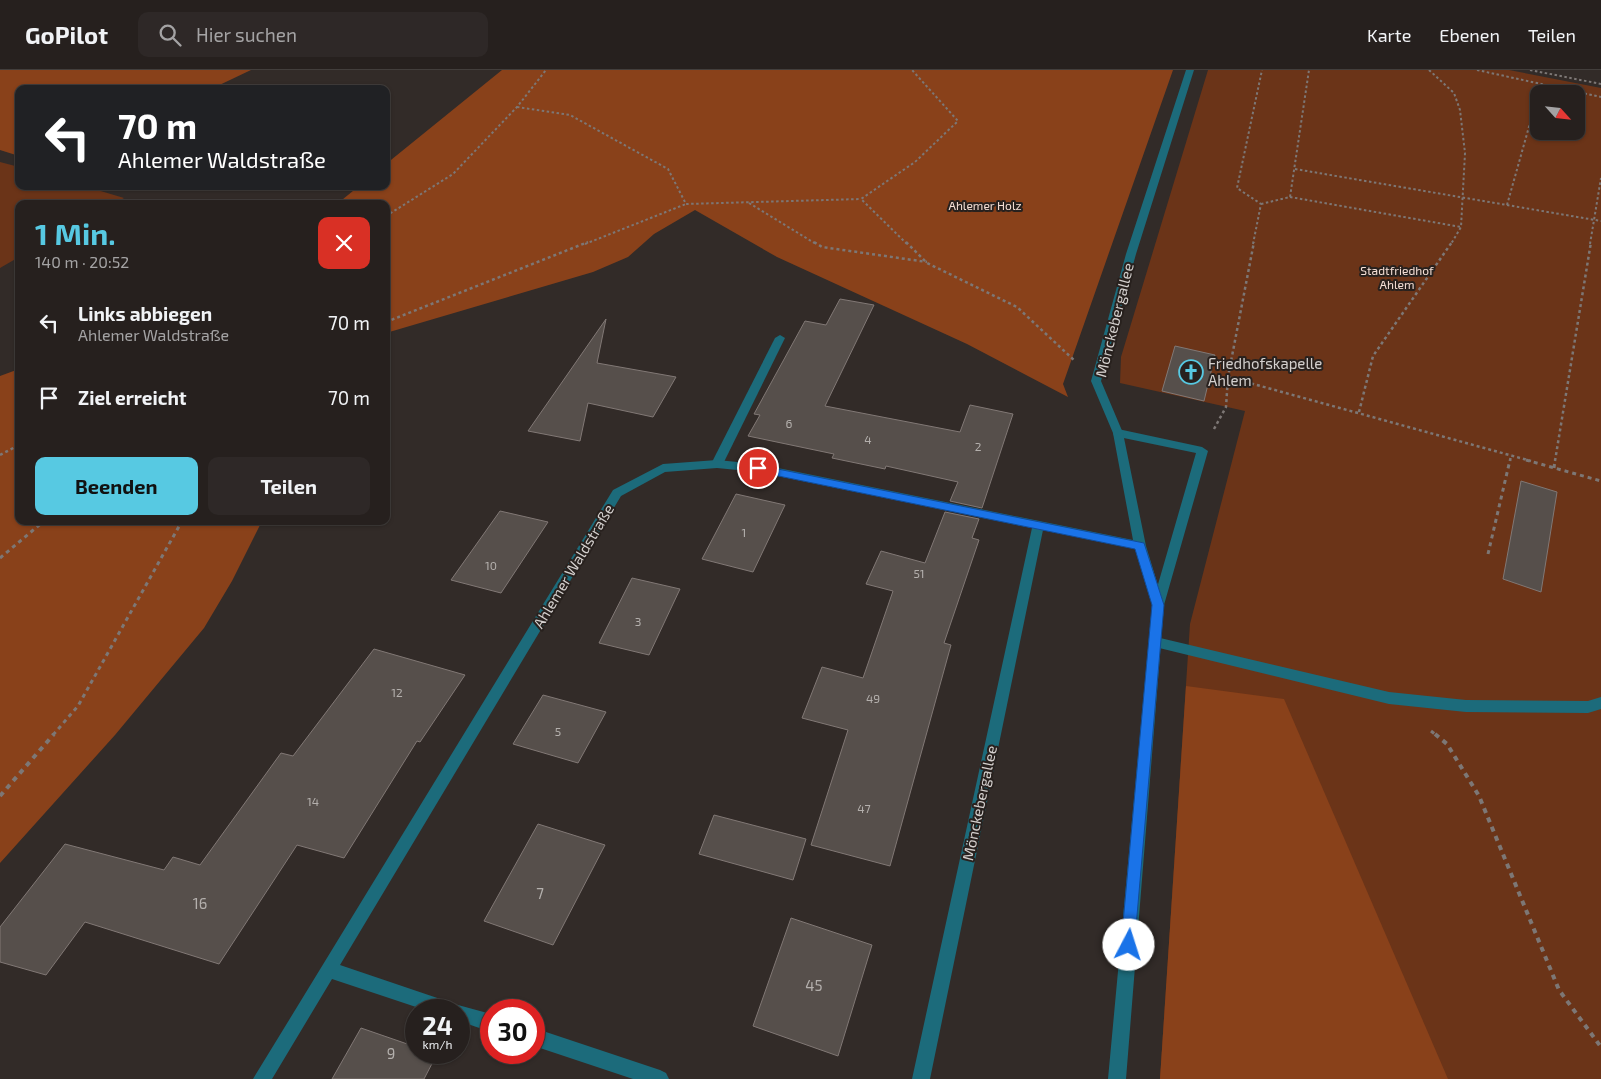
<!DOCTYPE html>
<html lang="de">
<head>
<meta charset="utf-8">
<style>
  body { margin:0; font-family:"Exo 2",sans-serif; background:#2e2827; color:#f1f3f6; height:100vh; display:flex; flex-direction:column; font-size:19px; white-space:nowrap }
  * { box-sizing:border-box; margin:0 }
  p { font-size:16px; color:#a4a3a4 }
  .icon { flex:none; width:28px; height:28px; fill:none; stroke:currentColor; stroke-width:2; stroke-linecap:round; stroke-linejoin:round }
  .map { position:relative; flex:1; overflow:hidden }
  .details { position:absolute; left:15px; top:130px; width:375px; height:325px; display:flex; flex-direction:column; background:#26201e; border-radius:10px; box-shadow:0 1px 4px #0004,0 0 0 1px #423e3c }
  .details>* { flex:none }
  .hud { position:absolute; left:15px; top:15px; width:375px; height:105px; border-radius:10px; box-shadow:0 1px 4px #0004,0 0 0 1px #423e3c; background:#202124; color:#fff; overflow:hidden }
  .needle { width:32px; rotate:117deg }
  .tools { position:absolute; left:1530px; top:15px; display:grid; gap:10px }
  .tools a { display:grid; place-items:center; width:55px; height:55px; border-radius:10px; background:#26201e; box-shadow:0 1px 4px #0004,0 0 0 1px #423e3c; font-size:25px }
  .speed { position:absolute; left:405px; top:929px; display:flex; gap:10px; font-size:25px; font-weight:700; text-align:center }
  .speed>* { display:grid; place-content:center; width:65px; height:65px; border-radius:50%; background:#26201e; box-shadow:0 1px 4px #0004,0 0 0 1px #423e3c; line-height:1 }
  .speed small { font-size:12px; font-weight:400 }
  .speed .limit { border:8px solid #d22; background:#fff; color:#111 }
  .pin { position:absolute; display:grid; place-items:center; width:42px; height:42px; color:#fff; margin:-21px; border:2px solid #fff; border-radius:50%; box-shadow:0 1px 5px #0007 }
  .me { position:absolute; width:55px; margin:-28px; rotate:5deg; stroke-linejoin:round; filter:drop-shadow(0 0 4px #0008) }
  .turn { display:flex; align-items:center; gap:18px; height:105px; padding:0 20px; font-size:22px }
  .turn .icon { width:65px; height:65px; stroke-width:2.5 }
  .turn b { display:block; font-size:35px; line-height:42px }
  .round { display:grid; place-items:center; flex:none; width:52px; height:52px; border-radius:10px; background:#2e2827 }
  .overview { display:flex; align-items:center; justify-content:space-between; height:85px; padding:0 20px }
  h1 { font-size:30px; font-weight:700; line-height:38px; color:#57c9e2 }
  .cta { display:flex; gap:10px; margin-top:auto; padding:10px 20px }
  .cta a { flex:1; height:58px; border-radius:10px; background:#57c9e2; color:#111; font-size:20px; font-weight:700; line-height:58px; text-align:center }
  .cta a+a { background:#2e2827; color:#f1f3f6 }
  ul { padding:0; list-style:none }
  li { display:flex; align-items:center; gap:15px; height:75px; padding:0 20px }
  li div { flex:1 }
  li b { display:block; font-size:19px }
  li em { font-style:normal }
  header { display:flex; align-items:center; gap:30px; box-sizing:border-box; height:70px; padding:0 25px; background:#26201e; border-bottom:1px solid #423e3c }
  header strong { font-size:24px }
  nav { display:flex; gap:28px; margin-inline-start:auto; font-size:18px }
  .search { width:350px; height:45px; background:#2e2827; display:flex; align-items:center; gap:12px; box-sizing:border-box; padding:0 18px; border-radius:10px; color:#a4a3a4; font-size:19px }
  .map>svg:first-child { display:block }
</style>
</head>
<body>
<header>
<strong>GoPilot</strong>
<div class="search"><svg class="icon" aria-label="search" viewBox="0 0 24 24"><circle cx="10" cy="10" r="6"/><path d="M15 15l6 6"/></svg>Hier suchen</div>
<nav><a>Karte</a><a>Ebenen</a><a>Teilen</a></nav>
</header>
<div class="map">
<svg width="1601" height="1009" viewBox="0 0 1601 1009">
  <rect width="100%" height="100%" fill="#322b28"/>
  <g fill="#6b3418" fill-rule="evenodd">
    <path d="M1208 0H1509L1601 18V1009H1160L1190 554 1245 341 1120 313 1121 287ZM1539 24H1576V61H1539Z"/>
    <polygon points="0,92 19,97 19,116 84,116 124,128 114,134 19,134 19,187 0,198"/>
  </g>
  <g fill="#89411a">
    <polygon points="0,0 251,0 211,19 19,19 19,86 0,80"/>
    <polygon points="502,0 1173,0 1063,314 1068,327 967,274 777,187 695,140 654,164 628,187 593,202 386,263 386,134 337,134 359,116 386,116 386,94"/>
    <polygon points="19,299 19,451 262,451 232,511 204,558 115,665 0,793 0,306"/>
    <polygon points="1186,616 1284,629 1448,1009 1160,1009"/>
  </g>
  <g fill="#564f4b" stroke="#817875">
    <polygon points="840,229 874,235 825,336 960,362 970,335 1013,344 982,438 950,431 958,412 886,396 885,399 832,388 834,384 748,366 760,345 754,344 805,251 826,255"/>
    <polygon points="606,249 597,293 676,307 653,347 588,333 580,371 528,361"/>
    <polygon points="1175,276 1215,285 1204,331 1162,321"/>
    <polygon points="1521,411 1557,422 1541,522 1503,509"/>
    <polygon points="736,424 785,435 753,502 702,489"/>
    <polygon points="500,441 548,452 501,523 451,510"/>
    <polygon points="945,442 979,449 972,468 979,470 944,573 951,575 890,796 811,775 848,660 802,648 822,597 863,608 893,521 866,514 881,481 925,493"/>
    <polygon points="632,508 680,519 649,585 599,573"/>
    <polygon points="374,579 465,605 420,672 417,671 344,788 297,775 219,894 85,852 46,905 0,892 0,857 65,774 164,800 173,787 200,795 281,683 293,686"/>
    <polygon points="543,625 606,642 578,693 513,674"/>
    <polygon points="714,745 806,769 793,810 699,784"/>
    <polygon points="538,754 605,775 553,875 484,851"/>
    <polygon points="791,848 872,875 838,986 753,956"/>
    <polygon points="361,958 416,977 416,982 437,984 424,1009 332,1009"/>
  </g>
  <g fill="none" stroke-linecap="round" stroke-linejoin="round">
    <g stroke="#7d7775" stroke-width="2" stroke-dasharray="2.5 2.5" stroke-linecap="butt">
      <polyline points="1429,0 1454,23 1460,40 1465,83 1461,157 1451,174"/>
      <polyline points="1477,0 1601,27"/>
      <polyline points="1530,0 1601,14"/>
      <polyline points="517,37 570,45 668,99 686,134 861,129"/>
      <polyline points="1295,99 1601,151"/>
      <polyline points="1290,127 1461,157"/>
      <polyline points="749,133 816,174"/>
      <polyline points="1261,134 1290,127 1309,0"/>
      <polyline points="1507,135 1541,14"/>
      <polyline points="386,146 453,104 517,37 546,0"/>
      <polyline points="585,174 686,134"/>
      <polyline points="907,174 861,129 915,92 958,51 912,0"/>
      <polyline points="1253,174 1261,134 1237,118 1262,0"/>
      <polyline points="1590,174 1601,108"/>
    </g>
    <g stroke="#7d7775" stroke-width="2.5" stroke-dasharray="3 3" stroke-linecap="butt">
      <polyline points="814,172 822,177 927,192"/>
      <polyline points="906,172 927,193 1017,237 1075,291"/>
      <polyline points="386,252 588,172"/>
      <polyline points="1228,307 1531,391"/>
      <polyline points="1359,342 1373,286 1452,172"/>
      <polyline points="1214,359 1226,337 1228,307 1254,172"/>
      <polyline points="0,385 19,375"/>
      <polyline points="1510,391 1511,385"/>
      <polyline points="1555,391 1591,172"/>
    </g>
    <g stroke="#7d7775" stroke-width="3" stroke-dasharray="4 4" stroke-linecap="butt">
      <polyline points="1526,390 1601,411"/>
      <polyline points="1554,398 1555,390"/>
      <polyline points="1488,484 1510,390"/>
      <polyline points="0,488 44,451"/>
      <polyline points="1431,661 1436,665"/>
      <polyline points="53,665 78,636 182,451"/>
    </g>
    <g stroke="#7d7775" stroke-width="4" stroke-dasharray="5 5" stroke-linecap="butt">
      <polyline points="1435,664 1447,674 1479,726 1559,920 1601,977"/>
      <polyline points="0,726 54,664"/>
    </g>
    <g fill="#1c6b7b" fill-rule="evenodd">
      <polygon points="780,265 785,268 723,394 721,397 713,397 711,394 775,268"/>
      <polygon points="1118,359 1202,377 1208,381 1164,535 1163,538 1153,538 1152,535 1196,383 1114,366 1113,363 1114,360"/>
      <polygon points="1156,567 1389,622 1466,630 1588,631 1601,627 1601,639 1588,643 1466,642 1389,634 1151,576 1149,572 1151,568"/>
    </g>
    <g fill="#1c6b7b" fill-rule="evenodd">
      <polygon points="1186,0 1194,0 1136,184 1101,311 1123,363 1146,476 1164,535 1126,1009 1108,1009 1152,535 1135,479 1043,460 930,1009 912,1009 1032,458 758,402 717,398 665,402 621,426 340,895 458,935 491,944 491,962 459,951 459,940 425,940 332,909 272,1009 253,1009 613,420 663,394 717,390 758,394 1133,470 1113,363 1091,311 1126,184"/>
      <polygon points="534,958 660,1000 666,1003 669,1009 633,1009 534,976"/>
    </g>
  </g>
  <polygon fill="#1a73e8" stroke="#114b97" points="758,395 1144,473 1164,535 1134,880 1129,882 1124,880 1121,875 1152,535 1135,479 754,401 754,396"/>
  <defs>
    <g id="church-ring" transform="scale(1.25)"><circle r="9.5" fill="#28211e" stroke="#57c9e2" stroke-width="1.5"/><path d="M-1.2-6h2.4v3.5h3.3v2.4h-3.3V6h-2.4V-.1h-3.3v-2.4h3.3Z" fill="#57c9e2"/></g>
  </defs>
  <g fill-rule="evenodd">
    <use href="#church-ring" x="1191" y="302"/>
  </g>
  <g text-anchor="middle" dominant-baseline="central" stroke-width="4" stroke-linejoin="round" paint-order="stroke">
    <g font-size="12" fill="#f5dfd5" stroke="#28211e">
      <text x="985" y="135">Ahlemer Holz</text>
      <text x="1397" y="200">Stadtfriedhof<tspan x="1397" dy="14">Ahlem</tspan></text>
    </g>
    <g font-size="12" fill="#b4b0ad">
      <text x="789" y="353">6</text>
      <text x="868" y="369">4</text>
      <text x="978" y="376">2</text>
      <text x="744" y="462">1</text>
      <text x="491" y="495">10</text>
      <text x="919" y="503">51</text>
      <text x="638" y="551">3</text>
      <text x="397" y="622">12</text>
      <text x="873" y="628">49</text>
      <text x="558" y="661">5</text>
      <text x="313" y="731">14</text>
      <text x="864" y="738">47</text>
    </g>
    <g font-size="15" fill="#d4d0ce" stroke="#28211e">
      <text transform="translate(1114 250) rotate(-76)">Mönckebergallee</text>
      <text transform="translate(573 496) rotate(-59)">Ahlemer Waldstraße</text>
      <text transform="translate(979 733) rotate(-78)">Mönckebergallee</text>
    </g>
    <g font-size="15" fill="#d4d0ce" stroke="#28211e" text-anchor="start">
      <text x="1208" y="293">Friedhofskapelle<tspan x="1208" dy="17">Ahlem</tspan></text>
    </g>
    <g font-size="15" fill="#b4b0ad">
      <text x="540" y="823">7</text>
      <text x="200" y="833">16</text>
      <text x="814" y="915">45</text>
      <text x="391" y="983">9</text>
    </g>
  </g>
</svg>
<div class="tools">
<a><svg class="needle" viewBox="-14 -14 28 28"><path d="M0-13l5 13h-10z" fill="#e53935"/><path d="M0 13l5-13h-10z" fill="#a4a3a4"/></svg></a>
</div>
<div class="speed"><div>24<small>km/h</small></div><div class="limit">30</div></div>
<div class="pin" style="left:758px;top:398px;background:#d93025"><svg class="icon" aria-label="arrive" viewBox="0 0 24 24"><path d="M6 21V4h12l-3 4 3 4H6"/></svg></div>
<svg class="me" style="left:1129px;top:875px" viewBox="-20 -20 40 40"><circle r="19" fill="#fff"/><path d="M0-13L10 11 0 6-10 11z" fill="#1a73e8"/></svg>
<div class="hud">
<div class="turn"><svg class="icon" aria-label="left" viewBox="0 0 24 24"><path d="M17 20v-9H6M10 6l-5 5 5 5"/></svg><div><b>70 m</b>Ahlemer Waldstraße</div></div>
</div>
<section class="details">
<div class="overview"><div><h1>1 Min.</h1><p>140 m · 20:52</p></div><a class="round" style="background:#d93025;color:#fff"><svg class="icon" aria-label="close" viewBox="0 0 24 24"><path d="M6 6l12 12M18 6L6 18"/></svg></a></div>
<ul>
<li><svg class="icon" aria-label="left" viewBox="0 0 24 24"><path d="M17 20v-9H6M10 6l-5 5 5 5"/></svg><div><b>Links abbiegen</b><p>Ahlemer Waldstraße</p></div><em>70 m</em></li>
<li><svg class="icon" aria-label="arrive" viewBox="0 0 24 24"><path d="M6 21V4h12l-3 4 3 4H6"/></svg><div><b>Ziel erreicht</b></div><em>70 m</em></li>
</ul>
<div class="cta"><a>Beenden</a><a>Teilen</a></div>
</section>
</div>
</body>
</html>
